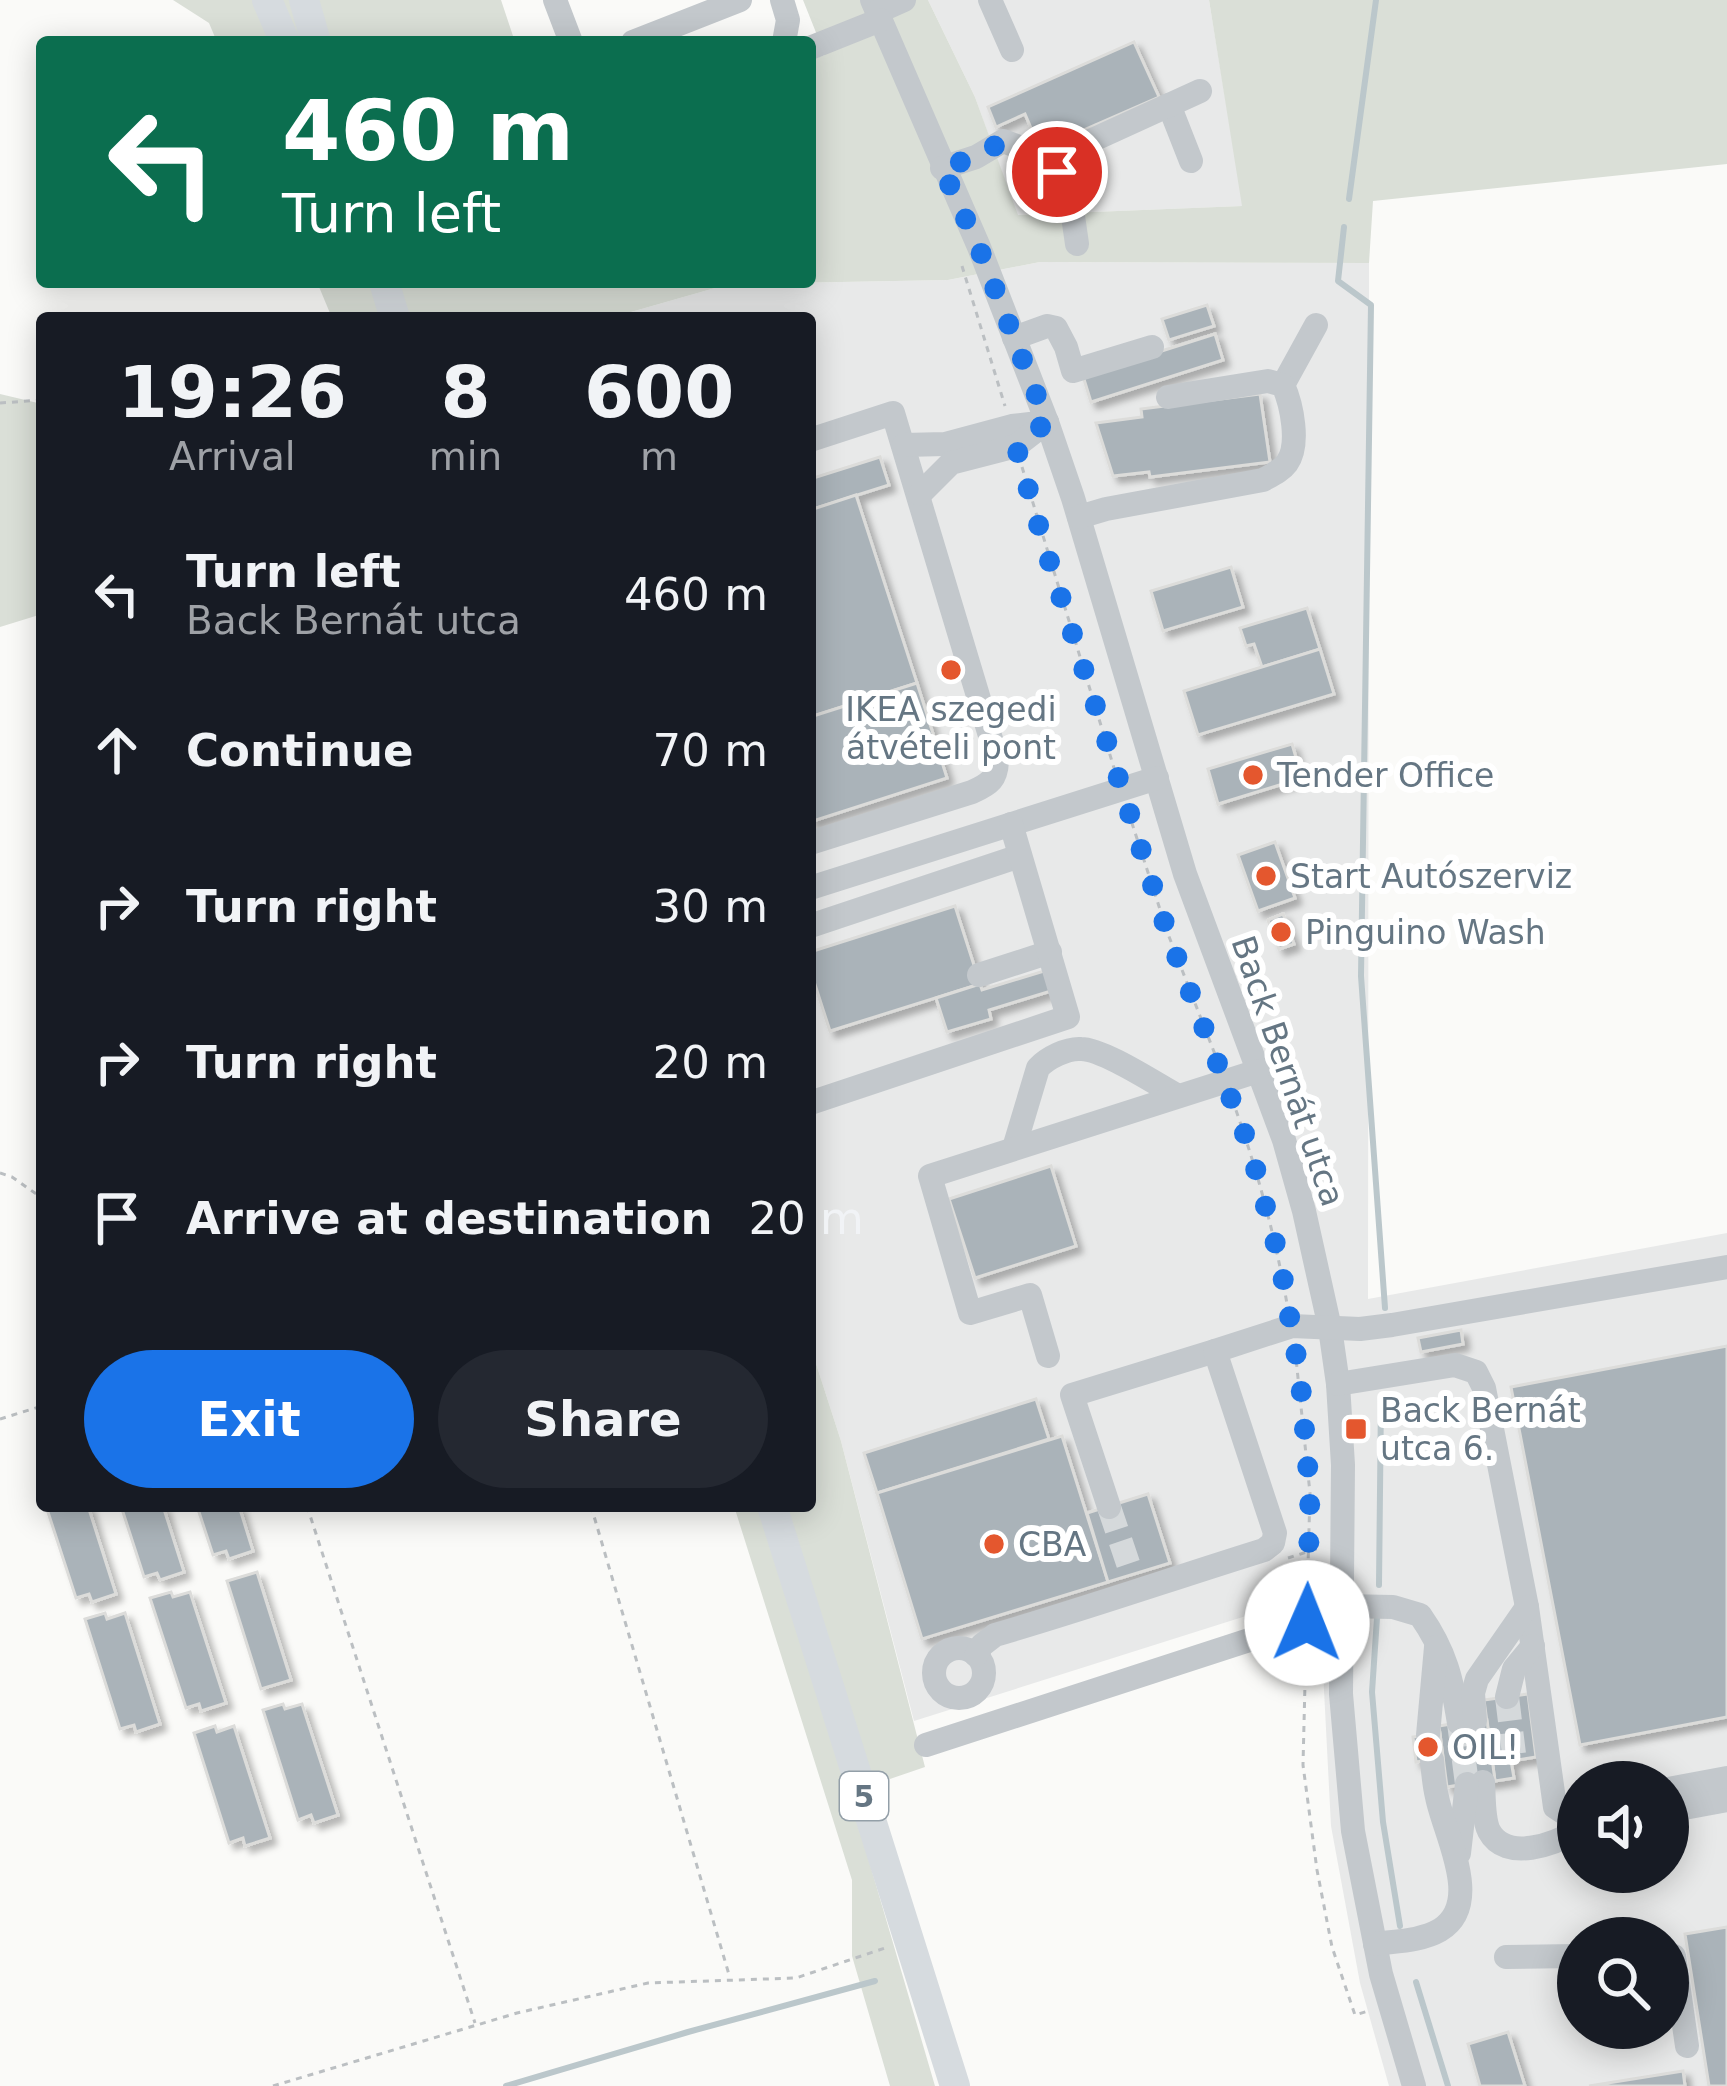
<!DOCTYPE html>
<html lang="en">
<head>
<meta charset="utf-8">
<style>
  body { margin:0; font-family:"DejaVu Sans",sans-serif; background:#242831; color:#f1f3f6; height:100vh; display:flex; flex-direction:column; font-size:45px; white-space:nowrap }
  * { box-sizing:border-box; margin:0 }
  p { font-size:39px; color:#9ea1a6 }
  .icon { flex:none; width:66px; height:66px; fill:none; stroke:currentColor; stroke-width:2; stroke-linecap:round; stroke-linejoin:round }
  .map { position:relative; flex:1; overflow:hidden }
  .panel { position:absolute; left:36px; top:312px; width:780px; height:1200px; display:flex; flex-direction:column; background:#171b24; border-radius:12px; box-shadow:0 6px 30px #0003 }
  .panel>* { flex:none }
  .guide { position:absolute; left:36px; top:36px; width:780px; height:252px; border-radius:12px; box-shadow:0 6px 30px #0003; background:#0b6e4f; color:#fff; overflow:hidden }
  .buttons { position:absolute; left:1557px; top:1761px; display:grid; gap:24px }
  .buttons a { display:grid; place-items:center; width:132px; height:132px; border-radius:50%; background:#171b24; box-shadow:0 6px 30px #0003; font-size:60px }
  .pin { position:absolute; display:grid; place-items:center; width:102px; height:102px; color:#fff; margin:-51px; border:6px solid #fff; border-radius:50%; box-shadow:0 3px 12px #0007 }
  .me { position:absolute; width:132px; margin:-66px; rotate:1deg; stroke-linejoin:round; filter:drop-shadow(0 0 9px #0008) }
  .turn { display:flex; align-items:center; gap:42px; height:252px; padding:0 48px; font-size:54px }
  .turn .icon { width:156px; height:156px; stroke-width:2.5 }
  .turn b { display:block; font-size:84px; line-height:102px }
  .eta { display:flex; justify-content:space-evenly; align-items:center; height:204px; text-align:center }
  .eta b { font-size:72px; font-weight:600; line-height:84px }
  .button { display:flex; gap:24px; margin-top:auto; padding:24px 48px }
  .button a { flex:1; height:138px; border-radius:72px; background:#1a73e8; color:#fff; font-size:48px; font-weight:600; line-height:138px; text-align:center }
  .button a+a { background:#242831; color:#f1f3f6 }
  ul { padding:0; list-style:none }
  li { display:flex; align-items:center; gap:36px; height:156px; padding:0 48px }
  li div { flex:1 }
  li b { display:block; font-size:45px }
  li em { font-style:normal }
  .map>svg:first-child { display:block }
</style>
</head>
<body>
<div class="map">
<svg width="1727" height="2086" viewBox="0 0 1727 2086">
  <defs>
    <filter id="shadow"><feDropShadow dx="6" dy="6" stdDeviation="3" flood-color="#0004"/></filter>
  </defs>
  <rect width="100%" height="100%" fill="#fafaf8"/>
  <g fill="#e8e9e9" fill-rule="evenodd">
    <polygon points="928,0 1209,0 1243,206 1017,215 975,97"/>
    <path d="M1040 262 1369 263 1368 1299 1727 1233V2086H1389L1360 1983 1331 1826 1319 1593 914 1721 841 1441 810 1345V318H610L729 284 948 280ZM1578 1782H1668V1872H1578ZM1578 1938H1668V2028H1578Z"/>
  </g>
  <g fill="#dadfd7">
    <polygon points="173,0 501,0 515,42 217,42 209,23"/>
    <polygon points="803,0 928,0 975,97 1018,215 1242,206 1209,0 1727,0 1727,164 1373,201 1369,263 1040,262 948,280 729,284 610,318 332,318 317,282 810,282 810,60 825,55"/>
    <polygon points="0,394 42,404 42,614 0,627"/>
    <polygon points="810,1345 841,1441 925,1767 849,1793 935,2086 890,2086 852,1956 852,1880 734,1506 810,1506"/>
  </g>
  <g fill="none" stroke-linecap="round" stroke-linejoin="round">
    <g stroke="#bbc7cb" stroke-width="6">
      <polyline points="1349,199 1376,0"/>
      <polyline points="1344,227 1338,281 1371,305 1361,976 1385,1308"/>
      <polyline points="1379,1585 1381,1398"/>
      <polyline points="1377,1618 1372,1692 1383,1822 1400,1926"/>
      <polyline points="1416,1982 1448,2086"/>
      <polyline points="506,2086 688,2032 875,1981"/>
    </g>
  </g>
  <g fill="#aab3b9" stroke="#dcdcda" stroke-width="3" filter="url(#shadow)">
    <polygon points="1134,42 1159,97 1040,149 1025,114 996,127 988,107"/>
    <polygon points="1207,305 1214,326 1169,340 1162,319"/>
    <polygon points="1215,334 1223,360 1091,402 1083,376"/>
    <polygon points="1260,394 1270,462 1150,477 1149,472 1113,476 1096,423 1142,417 1141,409"/>
    <polygon points="880,457 889,485 810,510 810,479"/>
    <polygon points="856,495 917,683 810,717 810,510"/>
    <polygon points="1231,567 1243,607 1163,631 1151,591"/>
    <polygon points="1307,608 1320,649 1262,667 1254,644 1246,646 1240,628"/>
    <polygon points="1320,649 1334,694 1198,735 1184,691"/>
    <polygon points="917,683 947,778 810,822 810,717"/>
    <polygon points="1292,744 1297,761 1296,780 1218,804 1208,769"/>
    <polygon points="1275,842 1295,898 1258,911 1238,855"/>
    <polygon points="955,906 980,984 830,1031 810,969 810,952"/>
    <polygon points="1283,914 1294,944 1279,949 1268,920"/>
    <polygon points="1044,971 1051,991 989,1010 991,1019 947,1032 936,998 980,984 982,990"/>
    <polygon points="1051,1166 1076,1246 975,1278 949,1199"/>
    <polygon points="1461,1330 1463,1344 1421,1352 1418,1338"/>
    <polygon points="1727,1346 1727,1717 1580,1745 1511,1387"/>
    <polygon points="1036,1399 1049,1439 877,1493 864,1453"/>
    <polygon points="1062,1436 1108,1582 922,1639 877,1493"/>
    <polygon points="1148,1494 1170,1563 1108,1582 1087,1513"/>
    <polygon points="46,1506 88,1506 116,1594 92,1602 89,1594 76,1598"/>
    <polygon points="121,1506 163,1506 184,1572 160,1580 157,1573 144,1577"/>
    <polygon points="197,1506 239,1506 253,1551 229,1559 226,1551 213,1555"/>
    <polygon points="257,1572 291,1680 261,1689 227,1581"/>
    <polygon points="171,1592 173,1597 190,1592 226,1703 201,1711 199,1704 186,1708 150,1598"/>
    <polygon points="105,1613 107,1619 125,1613 160,1724 136,1732 134,1725 120,1729 85,1619"/>
    <polygon points="1528,1694 1536,1757 1511,1761 1514,1778 1495,1781 1484,1700"/>
    <polygon points="283,1704 285,1709 302,1704 338,1815 314,1823 311,1815 298,1820 263,1710"/>
    <polygon points="1487,1720 1495,1781 1459,1785 1451,1724"/>
    <polygon points="1451,1724 1459,1785 1447,1787 1439,1726"/>
    <polygon points="215,1726 217,1732 234,1726 270,1838 245,1846 243,1838 229,1843 194,1733"/>
    <polygon points="1440,1733 1443,1758 1416,1762 1413,1737"/>
    <polygon points="1727,1927 1727,2086 1709,2086 1685,1934"/>
    <polygon points="1508,2032 1525,2086 1480,2086 1468,2044"/>
    <polygon points="1683,2071 1685,2086 1589,2086"/>
  </g>
  <g fill="none" stroke-linecap="round" stroke-linejoin="round">
    <g stroke="#d5d9db" stroke-width="24" stroke-dasharray="24 12" stroke-linecap="butt">
      <polyline points="1109,1507 1132,1575"/>
      <polyline points="1507,1697 1514,1754"/>
      <polyline points="1459,1723 1467,1784"/>
    </g>
    <g stroke="#bbbfc2" stroke-width="3" stroke-dasharray="6 6" stroke-linecap="butt">
      <polyline points="962,266 1005,406"/>
      <polyline points="0,403 42,400"/>
      <polyline points="1022,467 1114,768"/>
      <polyline points="1128,811 1168,934 1218,1062"/>
      <path d="M1232 1099C1256 1166 1275 1234 1287 1304"/>
      <polyline points="0,1173 12,1177 42,1198"/>
      <polyline points="1295,1349 1310,1493 1307,1602"/>
      <polyline points="0,1419 42,1406"/>
      <polyline points="307,1506 475,2023"/>
      <polyline points="591,1506 730,1978"/>
      <polyline points="1288,1558 1319,1548"/>
      <polyline points="1306,1642 1303,1765 1317,1870 1332,1947 1355,2015 1368,2011"/>
      <polyline points="273,2086 517,2013 648,1983 796,1978 885,1948"/>
    </g>
    <g stroke="#c3c8cc" stroke-width="24">
      <polyline points="555,0 571,42"/>
      <polyline points="782,0 788,20 784,42"/>
      <polyline points="872,0 979,247 1047,422 1073,498 1185,874 1284,1140 1304,1211 1330,1328 1338,1384 1343,1465 1341,1694 1353,1831 1381,1974 1414,2086"/>
      <polyline points="990,0 1012,50"/>
      <polyline points="877,12 904,0"/>
      <polyline points="633,42 740,0"/>
      <polyline points="810,48 880,20"/>
      <polyline points="1169,105 1191,161"/>
      <polyline points="1051,159 1200,91"/>
      <polyline points="942,168 976,157 1003,141 1051,159 1073,216 1077,244"/>
      <polyline points="1014,338 1047,326 1056,328 1066,347 1073,371 1152,347"/>
      <polyline points="1283,385 1316,325"/>
      <path d="M810 440 893 413 997 759C997 779 990 784 972 792L810 843"/>
      <polyline points="904,445 945,444 1012,426 1047,422"/>
      <polyline points="920,494 951,463 1016,446 1047,422"/>
      <path d="M1079 517 1106 509 1263 480C1272 475 1281 471 1287 463 1300 445 1292 405 1283 385L1268 381 1168 397"/>
      <polyline points="810,888 1157,778"/>
      <polyline points="810,926 1020,856"/>
      <polyline points="979,975 1050,952"/>
      <polyline points="810,1103 1068,1017 1011,824"/>
      <path d="M1014 1148 1038 1068C1047 1058 1067 1048 1081 1049 1103 1049 1156 1084 1178 1096"/>
      <polyline points="1048,1356 1030,1295 970,1313 930,1176 1258,1071"/>
      <polyline points="1338,1384 1455,1365 1476,1372 1484,1388 1527,1607 1555,1807 1578,1822"/>
      <polyline points="1109,1507 1072,1395 1215,1351"/>
      <path d="M1341 1606 1393 1607 1420 1615C1446 1652 1452 1680 1459 1723"/>
      <circle cx="959" cy="1673" r="25"/>
      <path d="M976 1655 982 1645 995 1635C1085 1609 1174 1578 1264 1550L1273 1543 1275 1533 1215 1351 1292 1326 1360 1329 1392 1325 1727 1267"/>
      <polyline points="1507,1697 1514,1669 1533,1646"/>
      <polyline points="1475,1721 1473,1693 1477,1679 1527,1607"/>
      <polyline points="1428,1735 1436,1647"/>
      <polyline points="926,1745 1302,1623 1341,1621"/>
      <path d="M1483 1782C1484 1796 1483 1819 1489 1831 1506 1863 1555 1844 1578 1830"/>
      <polyline points="1668,1789 1727,1778"/>
      <polyline points="1668,1811 1727,1800"/>
      <polyline points="1459,1853 1467,1784"/>
      <path d="M1375 1944C1396 1941 1421 1941 1440 1930 1484 1903 1444 1834 1437 1797 1434 1785 1433 1772 1432 1760"/>
      <polyline points="1668,1956 1674,1956 1687,2046"/>
      <polyline points="1506,1957 1578,1956"/>
    </g>
    <g stroke="#d6dbdf" stroke-width="30">
      <polyline points="267,0 285,42"/>
      <polyline points="304,0 316,42"/>
      <polyline points="384,282 395,318"/>
      <polyline points="772,1506 955,2086"/>
    </g>
  </g>
  <g fill="none" stroke-linecap="round" stroke-linejoin="round">
    <polyline stroke="#1a73e8" stroke-width="21" stroke-dasharray="0 37.8" points="1057,172 1051,159 1003,141 976,157 942,168 979,248 1047,422 1016,446 1044,544 1168,934 1250,1148 1280,1261 1300,1377 1310,1493 1307,1623"/>
  </g>
  <g fill="#e4572e" stroke="#fff" stroke-width="4.5">
    <circle cx="951" cy="670" r="12"/>
    <circle cx="1253" cy="775" r="12"/>
    <circle cx="1266" cy="876" r="12"/>
    <circle cx="1281" cy="932" r="12"/>
    <rect x="1344" y="1417" width="24" height="24" rx="6"/>
    <circle cx="994" cy="1544" r="12"/>
    <circle cx="1428" cy="1747" r="12"/>
  </g>
  <g text-anchor="middle" dominant-baseline="central" stroke-width="12" stroke-linejoin="round" paint-order="stroke">
    <rect fill="#fff" stroke="#939fa8" stroke-width="3" x="840" y="1772" width="48" height="48" rx="9"/>
    <g font-size="30" font-weight="bold" fill="#657683">
      <text x="864" y="1796">5</text>
    </g>
    <g font-size="33" fill="#657683" stroke="#fff" text-anchor="start">
      <text x="951" y="709" text-anchor="middle">IKEA szegedi<tspan x="951" dy="38">átvételi pont</tspan></text>
      <text x="1277" y="775">Tender Office</text>
      <text x="1290" y="876">Start Autószerviz</text>
      <text x="1305" y="932">Pinguino Wash</text>
      <text x="1380" y="1410">Back Bernát<tspan x="1380" dy="38">utca 6.</tspan></text>
      <text x="1018" y="1544">CBA</text>
      <text x="1452" y="1747">OIL!</text>
    </g>
    <g font-size="33" fill="#657683" stroke="#fff">
      <text transform="translate(1288 1071) rotate(71)">Back Bernát utca</text>
    </g>
  </g>
</svg>
<div class="buttons">
<a><svg class="icon" aria-label="sound" viewBox="0 0 24 24"><path d="M4 9h4l5-4v14l-5-4H4zM17 9q2 3 0 6"/></svg></a>
<a><svg class="icon" aria-label="search" viewBox="0 0 24 24"><circle cx="10" cy="10" r="6"/><path d="M15 15l6 6"/></svg></a>
</div>
<div class="pin" style="left:1057px;top:172px;background:#d93025"><svg class="icon" aria-label="arrive" viewBox="0 0 24 24"><path d="M6 21V4h12l-3 4 3 4H6"/></svg></div>
<svg class="me" style="left:1307px;top:1623px" viewBox="-20 -20 40 40"><circle r="19" fill="#fff"/><path d="M0-13L10 11 0 6-10 11z" fill="#1a73e8"/></svg>
<div class="guide">
<div class="turn"><svg class="icon" aria-label="left" viewBox="0 0 24 24"><path d="M17 20v-9H6M10 6l-5 5 5 5"/></svg><div><b>460 m</b>Turn left</div></div>
</div>
<section class="panel">
<div class="eta">
<div><b>19:26</b><p>Arrival</p></div>
<div><b>8</b><p>min</p></div>
<div><b>600</b><p>m</p></div>
</div>
<ul>
<li><svg class="icon" aria-label="left" viewBox="0 0 24 24"><path d="M17 20v-9H6M10 6l-5 5 5 5"/></svg><div><b>Turn left</b><p>Back Bernát utca</p></div><em>460 m</em></li>
<li><svg class="icon" aria-label="ahead" viewBox="0 0 24 24"><path d="M12 20V5M6 11l6-6 6 6"/></svg><div><b>Continue</b></div><em>70 m</em></li>
<li><svg class="icon" aria-label="right" viewBox="0 0 24 24"><path d="M7 20v-9h11M14 6l5 5-5 5"/></svg><div><b>Turn right</b></div><em>30 m</em></li>
<li><svg class="icon" aria-label="right" viewBox="0 0 24 24"><path d="M7 20v-9h11M14 6l5 5-5 5"/></svg><div><b>Turn right</b></div><em>20 m</em></li>
<li><svg class="icon" aria-label="arrive" viewBox="0 0 24 24"><path d="M6 21V4h12l-3 4 3 4H6"/></svg><div><b>Arrive at destination</b></div><em>20 m</em></li>
</ul>
<div class="button"><a>Exit</a><a>Share</a></div>
</section>
</div>
</body>
</html>
